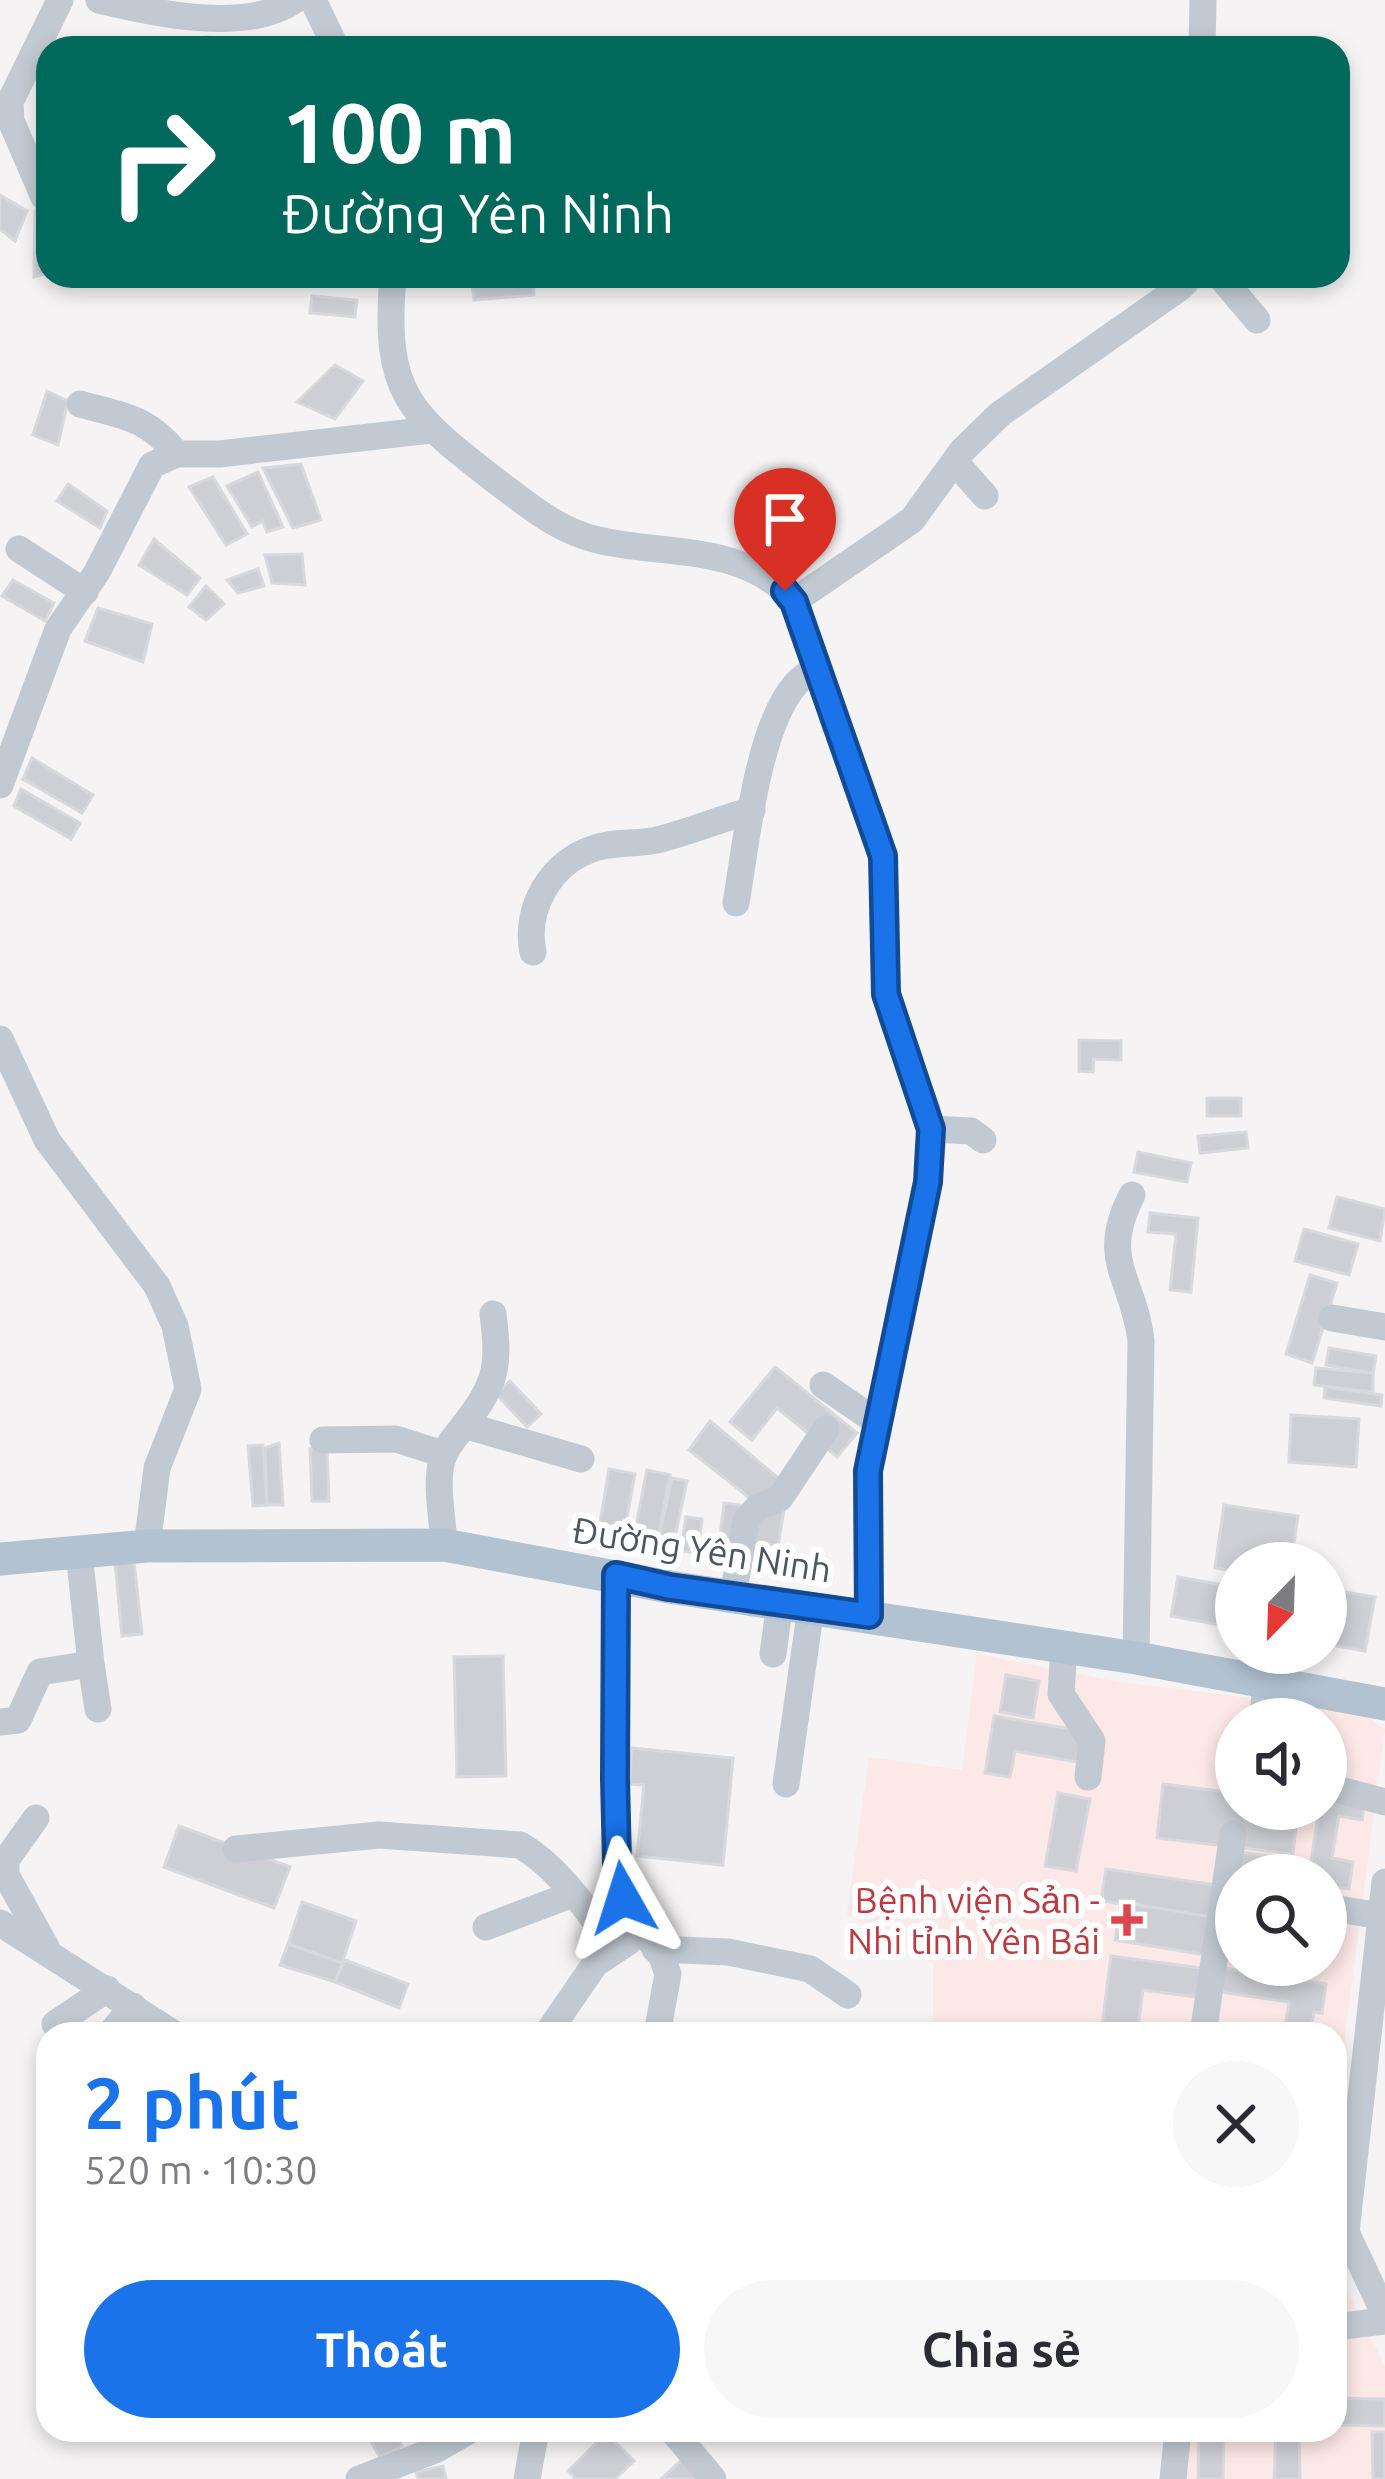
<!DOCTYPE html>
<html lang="vi">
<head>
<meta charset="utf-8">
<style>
  body { margin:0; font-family:Ubuntu,sans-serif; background:#f7f7f7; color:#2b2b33; height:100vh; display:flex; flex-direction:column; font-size:45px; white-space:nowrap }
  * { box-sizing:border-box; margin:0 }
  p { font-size:39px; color:#7c7c81 }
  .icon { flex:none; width:66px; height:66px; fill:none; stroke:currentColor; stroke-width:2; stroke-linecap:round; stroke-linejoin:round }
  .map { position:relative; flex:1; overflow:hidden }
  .drawer { position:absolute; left:36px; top:2022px; width:1311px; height:420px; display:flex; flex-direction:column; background:#fff; border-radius:36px; box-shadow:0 6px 18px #0003 }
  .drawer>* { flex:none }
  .guide { position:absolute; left:36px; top:36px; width:1314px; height:252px; border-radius:36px; box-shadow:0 6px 18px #0003; background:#00695c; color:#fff; overflow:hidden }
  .needle { width:78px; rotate:203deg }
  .tools { position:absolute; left:1215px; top:1542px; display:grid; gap:24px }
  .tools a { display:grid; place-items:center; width:132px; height:132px; border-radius:50%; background:#fff; box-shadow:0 6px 18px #0003; font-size:60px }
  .pin { position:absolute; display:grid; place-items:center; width:102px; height:102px; color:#fff; margin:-123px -51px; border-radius:50% 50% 50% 0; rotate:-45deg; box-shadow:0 0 12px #0007 }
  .pin .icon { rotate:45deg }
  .me { position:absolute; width:132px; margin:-66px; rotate:354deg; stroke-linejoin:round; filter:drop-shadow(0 0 9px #0008) }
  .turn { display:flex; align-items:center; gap:42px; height:252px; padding:0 48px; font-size:54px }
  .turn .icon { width:156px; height:156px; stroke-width:2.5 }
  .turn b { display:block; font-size:84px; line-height:102px }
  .round { display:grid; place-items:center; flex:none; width:126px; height:126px; border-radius:63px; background:#f7f7f7 }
  .headline { display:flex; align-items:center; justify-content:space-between; height:204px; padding:0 48px }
  h1 { font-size:72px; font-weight:700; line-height:90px; color:#1a73e8 }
  .cta { display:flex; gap:24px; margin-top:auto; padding:24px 48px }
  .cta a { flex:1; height:138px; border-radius:72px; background:#1a73e8; color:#fff; font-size:48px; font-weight:700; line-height:138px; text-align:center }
  .cta a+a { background:#f7f7f7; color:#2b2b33 }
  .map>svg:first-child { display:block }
</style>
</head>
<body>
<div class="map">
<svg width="1385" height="2479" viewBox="0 0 1385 2479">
  <rect width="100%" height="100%" fill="#f5f3f3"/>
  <g fill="#fce8e6" fill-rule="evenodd">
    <path d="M977 1654 1119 1682 1360 1711 1385 1729 1335 2112V2034H933V1964L847 1914 869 1757 962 1770ZM1236 1719H1326V1809H1236ZM1236 1875H1326V1965H1236Z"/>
    <polygon points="1335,2248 1346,2289 1385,2366 1385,2479 1165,2479 1164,2436 1140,2430 1335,2430"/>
  </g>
  <g fill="#cdcfd5" stroke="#d7d9de" stroke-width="3">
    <polygon points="206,37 230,39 229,48 204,48"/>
    <polygon points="0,195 27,211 15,241 0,229"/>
    <polygon points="48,209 48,273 34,277 35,210"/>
    <polygon points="471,276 534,276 534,295 474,300"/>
    <polygon points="312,296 357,300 355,317 310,313"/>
    <polygon points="335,365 363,381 335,419 297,402"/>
    <polygon points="47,391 68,401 58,445 33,435"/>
    <polygon points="301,464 321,520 293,528 263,468"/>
    <polygon points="258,472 283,527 267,532 262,521 252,527 227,486"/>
    <polygon points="213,477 247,534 226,545 189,487"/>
    <polygon points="68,484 107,511 100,528 57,501"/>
    <polygon points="154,539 200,578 187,595 139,565"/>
    <polygon points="302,554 305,585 272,583 265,555"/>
    <polygon points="258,569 264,586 238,593 227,580"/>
    <polygon points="13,580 54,603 45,621 2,596"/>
    <polygon points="206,586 224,604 206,620 189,607"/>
    <polygon points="98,608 152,624 143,662 85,641"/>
    <polygon points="32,758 93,795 82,813 23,779"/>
    <polygon points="21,789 80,823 71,839 14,806"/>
    <polygon points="1079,1040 1121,1041 1121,1060 1094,1059 1093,1072 1079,1071"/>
    <rect x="1207" y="1098" width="34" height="18"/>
    <polygon points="1246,1132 1248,1148 1200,1153 1198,1136"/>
    <polygon points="1138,1152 1191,1163 1187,1182 1134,1172"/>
    <polygon points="1337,1197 1385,1209 1380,1241 1329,1228"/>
    <polygon points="1150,1213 1198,1218 1191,1292 1170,1290 1176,1234 1148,1232"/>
    <polygon points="1304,1229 1358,1244 1349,1275 1295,1261"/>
    <polygon points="1310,1275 1337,1283 1312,1363 1286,1354"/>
    <polygon points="1329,1348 1376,1356 1373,1373 1326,1365"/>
    <polygon points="775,1367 857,1433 837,1457 777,1408 752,1440 730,1422"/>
    <polygon points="1316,1368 1373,1373 1373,1392 1314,1385"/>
    <polygon points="510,1381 541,1414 527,1427 496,1394"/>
    <polygon points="1325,1387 1382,1395 1381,1406 1324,1398"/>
    <polygon points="1291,1415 1359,1419 1356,1467 1289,1462"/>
    <polygon points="710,1421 788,1486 778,1546 743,1538 751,1499 689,1450"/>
    <polygon points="279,1443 283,1505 267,1505 265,1448"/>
    <polygon points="263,1445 267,1505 253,1506 248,1446"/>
    <polygon points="327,1448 329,1501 312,1501 310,1449"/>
    <polygon points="609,1469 635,1474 623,1539 598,1535"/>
    <polygon points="647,1470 670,1475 657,1541 634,1536"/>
    <polygon points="672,1478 687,1481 673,1546 658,1543"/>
    <polygon points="724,1503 741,1505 734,1556 718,1554"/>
    <polygon points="1224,1505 1298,1516 1291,1563 1236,1563 1236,1571 1215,1568"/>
    <polygon points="686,1517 702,1519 698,1553 681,1551"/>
    <polygon points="134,1561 142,1634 122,1636 115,1563"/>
    <polygon points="1178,1577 1236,1587 1236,1628 1171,1616"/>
    <polygon points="1339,1591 1375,1597 1365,1651 1326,1644 1326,1603 1337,1605"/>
    <polygon points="503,1656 506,1776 457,1777 454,1657"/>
    <polygon points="1006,1675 1039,1681 1033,1718 1000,1712"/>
    <polygon points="994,1716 1083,1731 1078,1762 1015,1751 1010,1777 985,1773"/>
    <polygon points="632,1748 733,1758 723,1865 637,1856 644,1785 629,1784"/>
    <polygon points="1163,1784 1236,1793 1236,1809 1298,1809 1293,1854 1157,1838"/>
    <polygon points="1058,1793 1090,1799 1076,1871 1045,1866"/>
    <polygon points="1326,1796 1365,1802 1362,1820 1339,1816 1332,1858 1353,1862 1349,1889 1326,1885 1326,1875 1309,1875 1319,1809 1326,1809"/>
    <polygon points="179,1826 290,1867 274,1908 164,1867"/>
    <polygon points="1232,1851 1307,1861 1305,1875 1236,1875"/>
    <polygon points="1106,1869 1216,1885 1211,1917 1101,1901"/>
    <polygon points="302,1902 356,1921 342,1963 288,1944"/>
    <polygon points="1121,1902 1211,1917 1206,1955 1115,1940"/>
    <polygon points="1326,1909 1347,1912 1344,1936 1329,1933 1326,1954"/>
    <polygon points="288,1944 342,1963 335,1982 280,1965"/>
    <polygon points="1111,1956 1201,1968 1197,1997 1143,1990 1137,2034 1101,2034"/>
    <polygon points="345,1960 408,1984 399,2008 335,1982"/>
    <polygon points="1223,1968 1326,1984 1322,2013 1314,2012 1310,2034 1284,2034 1289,2002 1220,1992"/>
    <polygon points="1335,2398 1385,2399 1385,2426 1335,2425"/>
    <polygon points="365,2430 393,2430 402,2446 380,2458"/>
    <polygon points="1199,2430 1224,2430 1223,2479 1198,2479"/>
    <polygon points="1276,2430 1299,2430 1300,2479 1274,2479"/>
    <polygon points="1372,2432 1385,2432 1385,2479 1373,2479"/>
    <polygon points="606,2433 634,2461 615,2479 576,2479 568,2471"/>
    <polygon points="684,2458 700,2479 661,2479"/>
    <polygon points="443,2466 446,2479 418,2479 416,2472"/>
  </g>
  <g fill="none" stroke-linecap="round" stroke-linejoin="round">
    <g stroke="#c1cad2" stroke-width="27">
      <path d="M99 0C153 13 247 34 295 0"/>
      <polyline points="313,0 336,48"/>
      <polyline points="1202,48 1203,0"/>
      <polyline points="44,197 11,121 10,102 60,0"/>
      <path d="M393 276C383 393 408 413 496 481 528 505 558 531 598 540 665 556 745 543 794 601L883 856 886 994 894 1024 927 1110 932 1145 928 1182 868 1471 869 1615"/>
      <polyline points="1220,276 1257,320"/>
      <path d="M80 404C124 416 147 417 177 454"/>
      <polyline points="955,462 985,496"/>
      <polyline points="19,549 85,592"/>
      <polyline points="794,601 912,520 962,451 1000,414 1181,287 1191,276"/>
      <polyline points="0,785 58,629 97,572 152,465 177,454 219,454 431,430"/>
      <path d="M736 903C746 845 757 729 795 685 800 678 810 673 817 667"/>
      <path d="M533 952C524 908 551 862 595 848 616 841 639 845 661 839 691 831 721 819 752 810"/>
      <polyline points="0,1039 47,1140 157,1286 175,1326 188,1389 157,1468 147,1546"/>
      <polyline points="931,1129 971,1131 983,1140"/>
      <path d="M1132 1195C1098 1261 1134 1278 1141 1341L1136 1658"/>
      <polyline points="1332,1318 1385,1327"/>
      <polyline points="823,1385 877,1422"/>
      <polyline points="464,1425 581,1459"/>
      <polyline points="323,1440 396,1439 443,1454"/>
      <path d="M444 1545C443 1519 435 1485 442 1460 446 1447 454 1438 462 1428 496 1384 500 1369 493 1314"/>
      <polyline points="615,1575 617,1863 629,1912 662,1957 668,1974 657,2034"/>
      <polyline points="733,1596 746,1521 757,1508 780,1498 826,1429"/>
      <polyline points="1064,1647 1061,1694 1092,1741 1088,1777"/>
      <polyline points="773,1654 780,1602"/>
      <polyline points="91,1664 98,1709"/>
      <polyline points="1263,1719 1266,1681"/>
      <polyline points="0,1722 18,1720 40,1672 91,1664 79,1552"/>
      <polyline points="786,1784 811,1607"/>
      <polyline points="1326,1786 1385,1802"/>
      <polyline points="36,1818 6,1860 6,1875 46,1947"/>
      <path d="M236 1849 379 1835 520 1845C561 1869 587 1912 616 1948"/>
      <polyline points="1385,1882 1346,2232 1385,2315"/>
      <polyline points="1326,1907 1381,1916"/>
      <polyline points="0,1923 174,2034"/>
      <polyline points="486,1927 573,1894"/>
      <polyline points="655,1949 728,1952 810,1969 848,1995"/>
      <polyline points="55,2024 107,1989"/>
      <polyline points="110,2034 133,2006"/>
      <polyline points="547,2034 595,1964 628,1942"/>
      <polyline points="1203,2034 1233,1834"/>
      <polyline points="1335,2327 1385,2321"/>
      <polyline points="672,2430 713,2479"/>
      <polyline points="359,2479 435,2450 470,2430"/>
      <polyline points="527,2479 536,2430"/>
      <polyline points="1173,2479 1178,2430"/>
    </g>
    <polyline stroke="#b3c2d1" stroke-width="33" points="0,1559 147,1546 444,1545 669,1587 1136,1658 1385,1704"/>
  </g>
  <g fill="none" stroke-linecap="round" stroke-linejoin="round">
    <g stroke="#114b97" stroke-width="30">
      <polyline id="route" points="623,1898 617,1863 615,1779 616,1575 669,1587 869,1615 868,1471 928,1182 931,1129 886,994 883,856 794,602 785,591"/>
    </g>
    <use href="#route" stroke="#1a73e8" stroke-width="21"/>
  </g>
  <path fill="#e0444e" stroke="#fff" stroke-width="4.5" d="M1121 1902h12v12h12v12h-12v12h-12v-12h-12v-12h12z"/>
  <g text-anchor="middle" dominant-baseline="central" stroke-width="12" stroke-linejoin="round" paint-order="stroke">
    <g font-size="36" fill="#4a5661" stroke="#fff">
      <text transform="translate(702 1549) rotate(9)">Đường Yên Ninh</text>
    </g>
    <g font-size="36" fill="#be3a42" stroke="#fff" text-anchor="end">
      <text x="1100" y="1899">Bệnh viện Sản -<tspan x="1100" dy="41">Nhi tỉnh Yên Bái</tspan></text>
    </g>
  </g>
</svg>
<div class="tools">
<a><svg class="needle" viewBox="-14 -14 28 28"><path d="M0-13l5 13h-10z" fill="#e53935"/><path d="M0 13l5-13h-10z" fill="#7c7c81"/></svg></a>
<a><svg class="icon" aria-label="sound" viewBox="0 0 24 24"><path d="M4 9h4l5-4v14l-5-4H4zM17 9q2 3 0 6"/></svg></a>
<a><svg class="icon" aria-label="search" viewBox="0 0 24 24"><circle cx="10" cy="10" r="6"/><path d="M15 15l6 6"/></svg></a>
</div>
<div class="pin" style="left:785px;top:591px;background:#d93025"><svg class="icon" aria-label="arrive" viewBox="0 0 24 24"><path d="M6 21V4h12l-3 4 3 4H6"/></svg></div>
<svg class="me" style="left:623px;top:1898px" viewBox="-20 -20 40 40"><path d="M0-17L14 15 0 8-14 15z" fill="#1a73e8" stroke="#fff" stroke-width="4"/></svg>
<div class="guide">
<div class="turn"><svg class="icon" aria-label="right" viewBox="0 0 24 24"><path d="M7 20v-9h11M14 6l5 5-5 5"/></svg><div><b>100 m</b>Đường Yên Ninh</div></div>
</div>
<section class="drawer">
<div class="headline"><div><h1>2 phút</h1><p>520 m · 10:30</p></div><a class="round"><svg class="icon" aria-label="close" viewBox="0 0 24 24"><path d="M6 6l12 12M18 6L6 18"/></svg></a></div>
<div class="cta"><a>Thoát</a><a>Chia sẻ</a></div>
</section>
</div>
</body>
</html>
